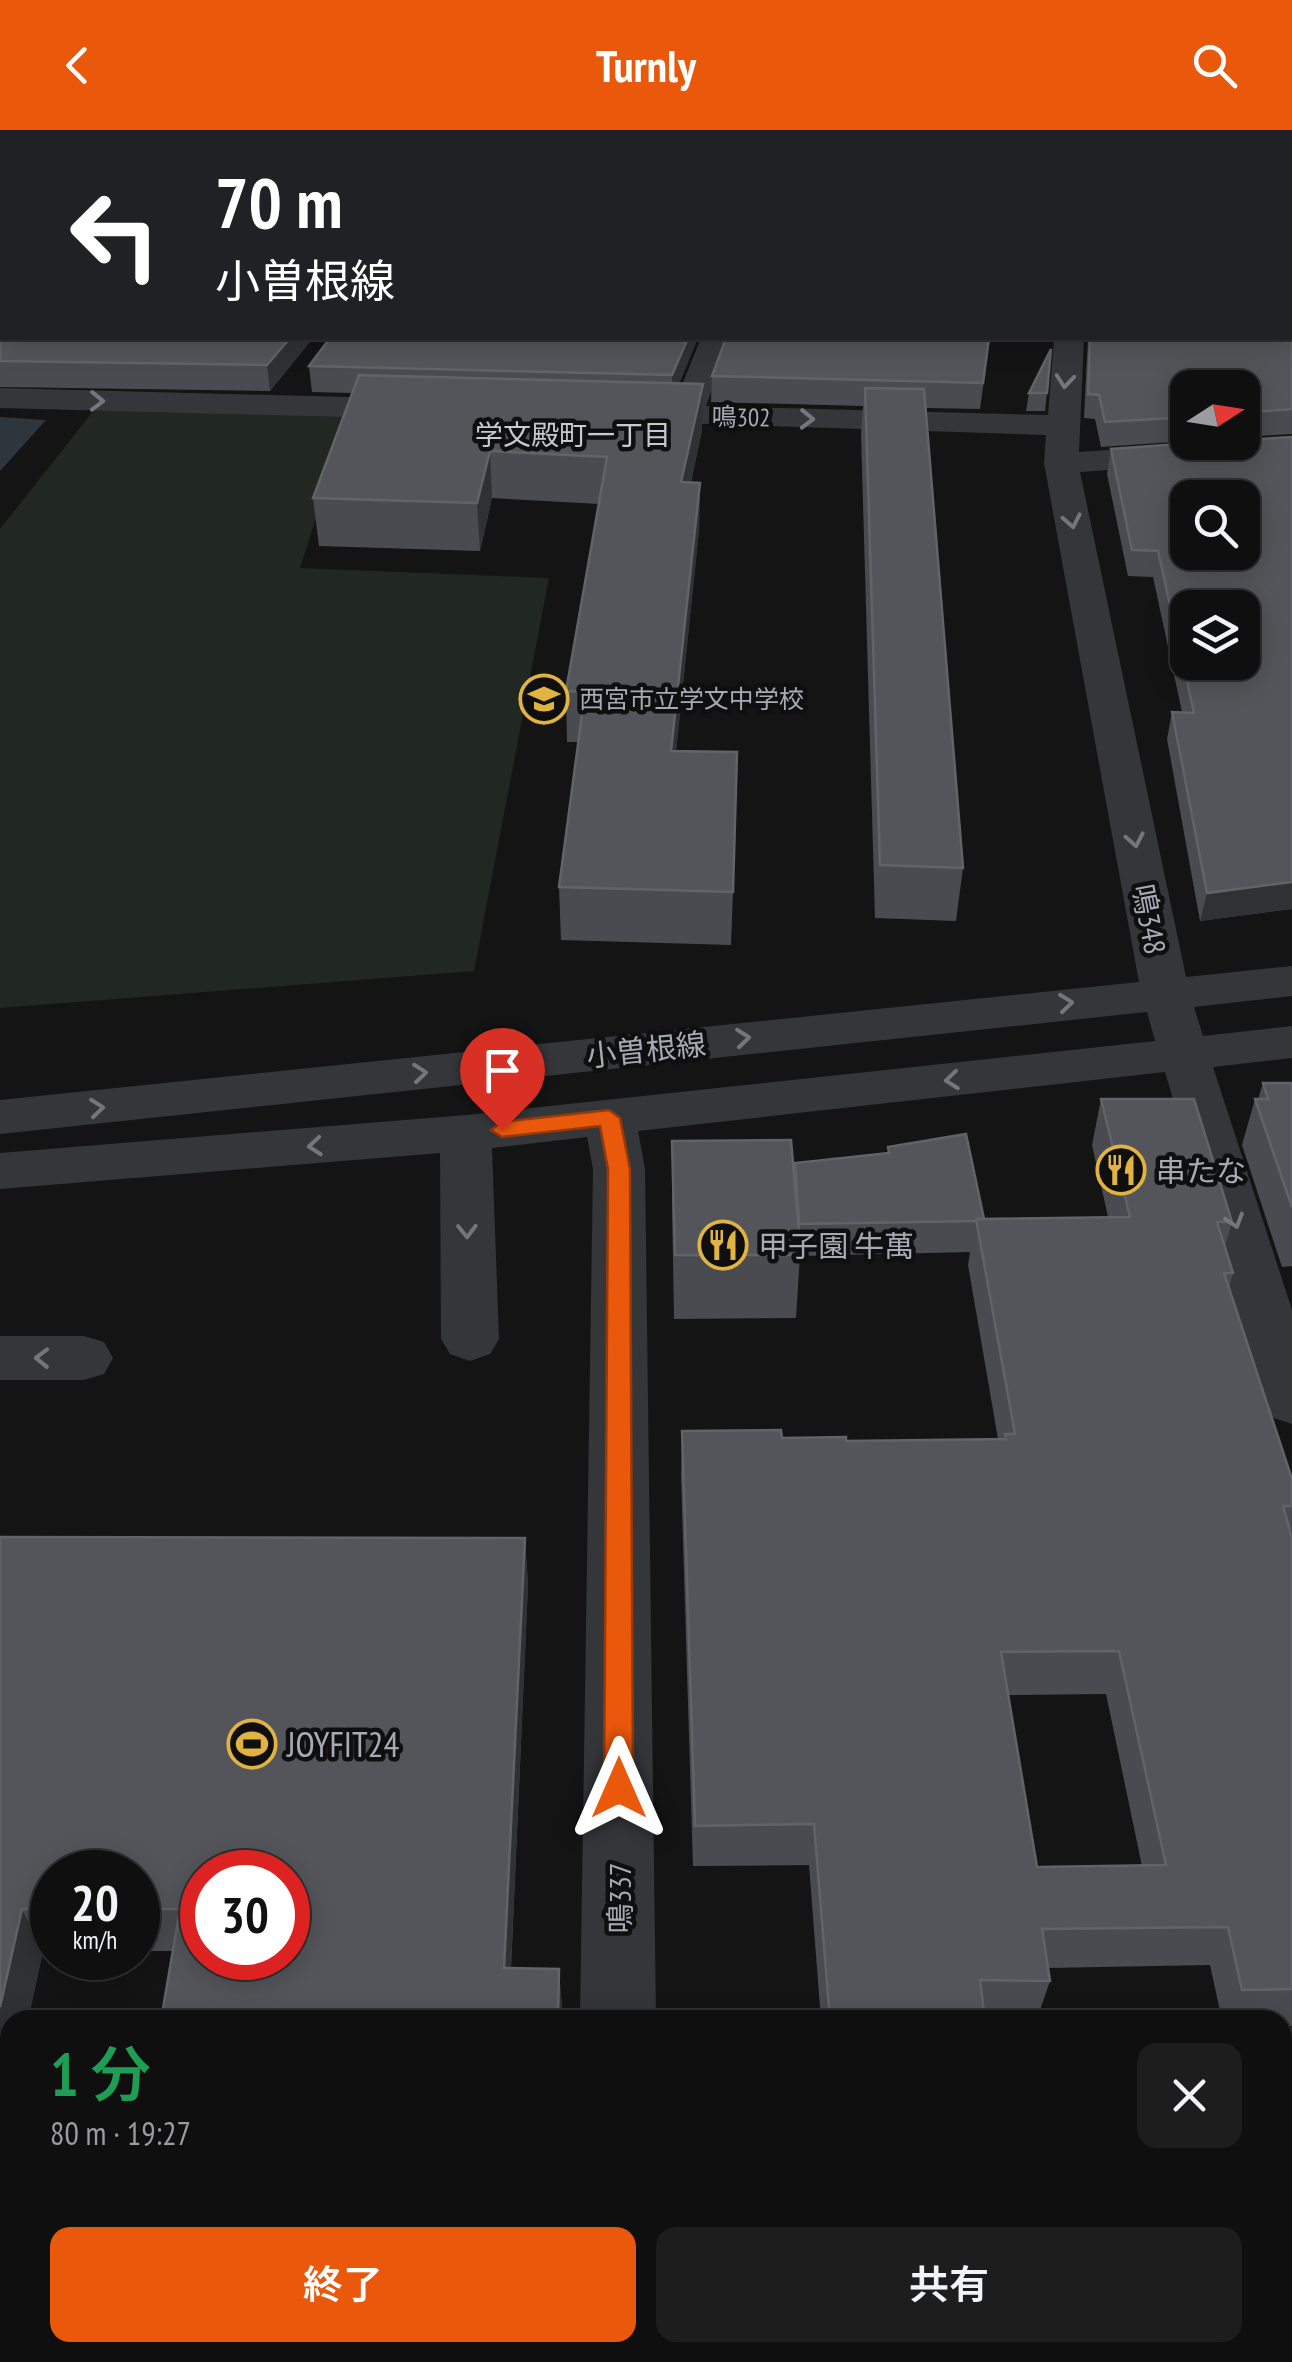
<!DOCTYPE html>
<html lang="ja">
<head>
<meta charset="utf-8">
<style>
  body { margin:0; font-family:"PT Sans Narrow","Noto Sans JP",sans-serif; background:#1d1d1e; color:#f1f3f6; height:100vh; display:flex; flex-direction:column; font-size:38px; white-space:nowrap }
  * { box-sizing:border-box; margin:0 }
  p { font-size:32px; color:#9b9c9f }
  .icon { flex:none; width:55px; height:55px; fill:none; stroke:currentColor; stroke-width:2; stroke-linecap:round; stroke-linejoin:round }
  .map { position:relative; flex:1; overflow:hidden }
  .drawer { position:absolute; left:0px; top:1880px; width:1292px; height:352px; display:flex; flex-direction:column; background:#0f0f10; border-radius:30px 30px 0 0; box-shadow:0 5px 25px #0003,0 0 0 2px #2f2f30 }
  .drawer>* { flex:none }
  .banner { position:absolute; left:0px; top:0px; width:1292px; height:210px; box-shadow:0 5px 25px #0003,0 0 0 2px #2f2f30; background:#202124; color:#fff; overflow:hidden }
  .needle { width:65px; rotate:78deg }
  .tools { position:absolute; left:1170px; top:240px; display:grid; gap:20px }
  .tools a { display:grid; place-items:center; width:90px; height:90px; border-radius:20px; background:#0f0f10; box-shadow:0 5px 25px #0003,0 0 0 2px #2f2f30; font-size:50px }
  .speed { position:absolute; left:30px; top:1720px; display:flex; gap:20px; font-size:50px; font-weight:700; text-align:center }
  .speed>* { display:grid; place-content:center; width:130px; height:130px; border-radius:50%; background:#0f0f10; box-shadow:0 5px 25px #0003,0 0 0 2px #2f2f30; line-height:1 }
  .speed small { font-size:25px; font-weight:400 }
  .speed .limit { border:15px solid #d22; background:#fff; color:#111 }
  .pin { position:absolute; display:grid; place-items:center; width:85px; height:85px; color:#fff; margin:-102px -42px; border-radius:50% 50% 50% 0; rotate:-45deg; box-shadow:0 0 10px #0007 }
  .pin .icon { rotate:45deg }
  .me { position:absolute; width:110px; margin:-55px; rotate:0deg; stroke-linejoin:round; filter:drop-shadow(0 0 8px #0008) }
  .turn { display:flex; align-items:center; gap:35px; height:210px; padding:0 50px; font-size:45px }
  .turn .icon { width:130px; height:130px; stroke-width:2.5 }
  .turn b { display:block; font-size:70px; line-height:85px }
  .round { display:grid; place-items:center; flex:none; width:105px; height:105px; border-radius:20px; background:#1d1d1e }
  .headline { display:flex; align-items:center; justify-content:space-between; height:170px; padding:0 50px }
  h1 { font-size:60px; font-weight:600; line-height:75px; color:#1e9e55 }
  .action { display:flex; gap:20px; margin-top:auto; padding:20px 50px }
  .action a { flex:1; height:115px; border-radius:20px; background:#ea580c; color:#fff; font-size:40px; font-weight:600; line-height:115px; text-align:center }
  .action a+a { background:#1d1d1e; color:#f1f3f6 }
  header { display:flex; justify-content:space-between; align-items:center; height:130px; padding:0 50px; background:#ea580c; color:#fff; font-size:45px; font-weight:600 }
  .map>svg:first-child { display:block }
</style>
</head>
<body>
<header><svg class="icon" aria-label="back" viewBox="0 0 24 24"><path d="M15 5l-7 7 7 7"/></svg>Turnly<svg class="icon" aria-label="search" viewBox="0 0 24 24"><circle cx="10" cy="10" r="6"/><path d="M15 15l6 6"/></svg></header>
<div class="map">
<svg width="1292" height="2232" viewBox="0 0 1292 2232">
  <rect width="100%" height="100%" fill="#141415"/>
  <polygon fill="#202821" points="98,275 349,284 300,438 549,448 474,841 0,878 0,399"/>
  <polygon fill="#2e363d" points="0,287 46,290 0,341"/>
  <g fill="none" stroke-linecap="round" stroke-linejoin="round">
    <g fill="#35363a" fill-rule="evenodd">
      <polygon points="701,208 731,208 706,276 1048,285 1054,208 1084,208 1079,322 1292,307 1292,327 1080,342 1186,847 1292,836 1292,866 1194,877 1203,906 1292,896 1292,928 1213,937 1292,1180 1292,1294 1271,1287 1262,1271 1165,942 638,1001 645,1039 656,1890 580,1890 593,1039 587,1007 492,1018 499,1209 490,1224 470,1231 450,1224 441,1209 440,1023 0,1059 0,1023 466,985 1155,911 1147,882 0,1004 0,970 1139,852 1044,333 1046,305 616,291 612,284 616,277 674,275"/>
      <polygon points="0,258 422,269 438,279 422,289 0,278"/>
      <polygon points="0,1206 84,1206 104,1212 113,1228 104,1244 84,1250 0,1250"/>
      <polygon points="1292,1956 1292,2034 1282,2037 1282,1959"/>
      <polygon points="390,2222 504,2222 500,2232 386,2232"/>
      <polygon points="1061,2222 1145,2222 1148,2232 1064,2232"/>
    </g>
  </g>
  <g fill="#4a4b50" fill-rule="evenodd">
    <polygon points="0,0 623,0 623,2 2,2 313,208 270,261 0,257"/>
    <polygon points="1292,64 1292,304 1242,307 1242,258 1188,258 1188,311 1101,317 1095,289 1084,288 1088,208 1084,208 1290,208"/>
    <polygon points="698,208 679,253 702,300 691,352 700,353 699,400 676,621 733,762 731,815 561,810 559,757 578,612 567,612 566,561 599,374 492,368 480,421 319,416 313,368 352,263 312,262 309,236"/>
    <polygon points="990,208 980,279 926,278 963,738 956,791 875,788 861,304 863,276 711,272 712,246"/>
    <polygon points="1029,263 1047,263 1045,281 1026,281"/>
    <polygon points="1292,307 1292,779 1200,791 1167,609 1172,582 1182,582 1153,447 1128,446 1107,344 1111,319"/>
    <polygon points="1263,953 1292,953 1292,1136 1282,1137 1242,1015 1255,969 1258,969"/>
    <path d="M1101 969 1232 1092 1225 1116 1233 1143 1229 1158 1292 1349V1399L1291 1403 1292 1408V1896H1282V1890H1222L1210 1835 1048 1838 1050 1851 1037 1889 821 1890 809 1735 693 1736 681 1346 682 1301 846 1311 998 1309 968 1135 970 1122 800 1126 796 1188 674 1189 672 1074V1011L794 1048 795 1033 888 1023V1017L984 1089 1108 1087 1092 1015ZM1106 1564 1142 1736 1037 1737 1008 1565Z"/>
    <polygon points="0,1407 525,1408 528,1455 511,1839 559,1839 562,1880 173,1821 138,1821 138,1742 52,1742 52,1821 43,1821 28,1890 10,1890 10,1974 0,2021"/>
    <polygon points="1292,2068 1292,2217 1282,2219 1282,2070"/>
  </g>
  <g fill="#303134">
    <polygon points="290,208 313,208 270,261 267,235"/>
    <polygon points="688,208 698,208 672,271 672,245"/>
    <polygon points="703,254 702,300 681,400 681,352"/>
    <polygon points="490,321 492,368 480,421 477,373"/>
    <polygon points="700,353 699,400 671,672 671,621"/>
    <polygon points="1292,752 1292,779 1200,791 1207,763"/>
    <polygon points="525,1408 528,1455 509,1880 504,1838"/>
    <polygon points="22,1779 43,1821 28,1890 10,1890 10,1974 0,2021 0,1877"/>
    <polygon points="559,1839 562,1880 562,1890 558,1890"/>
    <polygon points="1292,2204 1292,2217 1282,2219 1282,2217"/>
  </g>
  <g fill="#54555a" stroke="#616368" stroke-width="2.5" fill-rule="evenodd">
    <polygon points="0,0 615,0 614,2 2,2 2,208 290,208 267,235 0,231"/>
    <polygon points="1138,0 1212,0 1213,2 1138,2"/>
    <polygon points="1290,64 1292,64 1292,279 1242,283 1242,258 1188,258 1188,287 1105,292 1099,265 1088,264 1090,208 1290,208"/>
    <polygon points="330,208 688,208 672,245 309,236"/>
    <polygon points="726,208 989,208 983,253 712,246"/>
    <polygon points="1051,219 1047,263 1029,263"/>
    <polygon points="359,245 703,254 681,352 700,353 671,621 737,622 733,762 559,757 585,562 566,561 607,327 490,321 477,373 313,368"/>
    <polygon points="865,258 924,259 963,738 880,735"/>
    <path d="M1292 307V752L1207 763 1172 582 1194 583 1158 421 1132 420 1111 319 1207 312H1242V310ZM1188 368H1242V422H1188ZM1188 478H1242V532H1188Z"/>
    <polygon points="1263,953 1292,953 1292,1077 1255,969 1268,969"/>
    <path d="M1101 969H1194L1232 1092H1217L1233 1143H1224L1292 1349V1376H1283L1292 1408V1859L1242 1860 1228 1797 1042 1799 1050 1851 980 1850 985 1890H830L814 1694 695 1696 682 1301 781 1300 782 1308 846 1307V1311L1006 1309 1005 1304H1015L976 1089 1130 1087ZM1119 1521 1166 1735 1037 1737 1001 1522Z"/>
    <polygon points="966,1004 984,1089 976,1089 976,1091 799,1094 795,1033 889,1023 888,1017"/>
    <polygon points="791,1010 801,1125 675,1125 672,1011"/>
    <path d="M0 1407 525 1408 504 1838 559 1839 558 1890H161L180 1779H138V1742H52V1779H22L0 1877ZM202 1742H288V1828H202Z"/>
    <polygon points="1292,2068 1292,2152 1282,2128 1282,2070"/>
    <polygon points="615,2222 1062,2222 1066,2232 575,2232"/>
  </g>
  <defs><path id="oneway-chevron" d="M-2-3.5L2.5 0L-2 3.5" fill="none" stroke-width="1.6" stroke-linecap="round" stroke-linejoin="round" transform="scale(2.5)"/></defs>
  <g stroke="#74767d">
    <use href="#oneway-chevron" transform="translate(1065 251) rotate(95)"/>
    <use href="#oneway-chevron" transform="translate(97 271) rotate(1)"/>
    <use href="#oneway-chevron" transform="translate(807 289) rotate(1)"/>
    <use href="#oneway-chevron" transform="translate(1072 391) rotate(79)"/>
    <use href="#oneway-chevron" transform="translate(1135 710) rotate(79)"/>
    <use href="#oneway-chevron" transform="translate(1066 873) rotate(-6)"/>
    <use href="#oneway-chevron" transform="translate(743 908) rotate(-6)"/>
    <use href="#oneway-chevron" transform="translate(420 943) rotate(-6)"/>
    <use href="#oneway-chevron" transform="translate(952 950) rotate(174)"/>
    <use href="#oneway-chevron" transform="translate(97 978) rotate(-6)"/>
    <use href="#oneway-chevron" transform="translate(315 1016) rotate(175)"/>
    <use href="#oneway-chevron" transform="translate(1235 1091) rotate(73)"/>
    <use href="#oneway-chevron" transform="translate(467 1101) rotate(89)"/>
    <use href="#oneway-chevron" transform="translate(42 1228) rotate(-179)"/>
  </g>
  <polygon fill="#ea580c" stroke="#983908" stroke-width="2.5" points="609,980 620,988 630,1039 633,1658 629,1667 619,1671 609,1667 604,1658 608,1039 600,996 502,1007 491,1000 502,992"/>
  <defs>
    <g id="school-ring" transform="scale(2.5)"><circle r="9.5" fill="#0f0f10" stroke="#e1b340" stroke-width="1.5"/><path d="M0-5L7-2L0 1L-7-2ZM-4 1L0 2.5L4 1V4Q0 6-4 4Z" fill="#e1b340"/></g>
    <g id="restaurant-ring" transform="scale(2.5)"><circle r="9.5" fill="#0f0f10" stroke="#e1b340" stroke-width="1.5"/><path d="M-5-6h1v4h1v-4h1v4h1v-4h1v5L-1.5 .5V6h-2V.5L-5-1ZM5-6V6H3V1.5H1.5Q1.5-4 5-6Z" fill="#e1b340"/></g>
    <g id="stadium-ring" transform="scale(2.5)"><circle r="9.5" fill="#0f0f10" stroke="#e1b340" stroke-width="1.5"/><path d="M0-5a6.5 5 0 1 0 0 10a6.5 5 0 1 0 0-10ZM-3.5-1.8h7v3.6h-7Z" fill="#e1b340"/></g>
  </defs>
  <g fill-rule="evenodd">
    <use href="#school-ring" x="544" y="569"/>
    <use href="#restaurant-ring" x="1121" y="1040"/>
    <use href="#restaurant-ring" x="723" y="1115"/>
    <use href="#stadium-ring" x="252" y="1614"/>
  </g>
  <g text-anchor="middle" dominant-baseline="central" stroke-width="9" stroke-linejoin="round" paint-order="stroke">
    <g font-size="25" fill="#a7aab4" stroke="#0f0f10">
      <text transform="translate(741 287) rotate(1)">鳴302</text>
    </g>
    <g font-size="25" fill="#a7aab4" stroke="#0f0f10" text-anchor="start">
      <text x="579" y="569">西宮市立学文中学校</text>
    </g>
    <g font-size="28" fill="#c7c9d1" stroke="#0f0f10">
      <text x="573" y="304">学文殿町一丁目</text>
    </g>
    <g font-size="30" fill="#a7aab4" stroke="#0f0f10">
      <text transform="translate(1150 789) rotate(79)">鳴348</text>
      <text transform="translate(646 919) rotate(-6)">小曽根線</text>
      <text transform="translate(619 1768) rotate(-90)">鳴337</text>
    </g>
    <g font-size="30" fill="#a7aab4" stroke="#0f0f10" text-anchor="start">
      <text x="1156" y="1040">串たな</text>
      <text x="758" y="1115">甲子園 牛萬</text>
    </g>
    <g font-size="35" fill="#a7aab4" stroke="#0f0f10" text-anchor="start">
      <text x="287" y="1614">JOYFIT24</text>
    </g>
  </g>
</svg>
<div class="tools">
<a><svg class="needle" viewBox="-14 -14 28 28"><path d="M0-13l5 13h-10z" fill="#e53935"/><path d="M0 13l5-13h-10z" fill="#9b9c9f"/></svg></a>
<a><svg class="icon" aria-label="search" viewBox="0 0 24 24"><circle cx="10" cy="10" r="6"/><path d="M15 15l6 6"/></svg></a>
<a><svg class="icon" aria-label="layers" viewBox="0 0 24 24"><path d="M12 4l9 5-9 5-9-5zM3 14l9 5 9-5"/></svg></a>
</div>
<div class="speed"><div>20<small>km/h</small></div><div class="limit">30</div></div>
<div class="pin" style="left:502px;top:1000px;background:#d93025"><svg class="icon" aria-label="arrive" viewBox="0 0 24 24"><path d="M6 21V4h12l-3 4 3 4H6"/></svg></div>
<svg class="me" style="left:619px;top:1658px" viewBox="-20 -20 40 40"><path d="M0-17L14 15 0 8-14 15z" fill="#ea580c" stroke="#fff" stroke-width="4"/></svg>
<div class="banner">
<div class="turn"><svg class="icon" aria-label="left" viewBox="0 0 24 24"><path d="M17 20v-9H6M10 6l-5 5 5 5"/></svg><div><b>70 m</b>小曽根線</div></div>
</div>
<section class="drawer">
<div class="headline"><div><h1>1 分</h1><p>80 m · 19:27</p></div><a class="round"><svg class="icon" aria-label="close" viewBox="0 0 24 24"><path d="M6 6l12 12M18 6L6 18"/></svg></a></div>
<div class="action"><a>終了</a><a>共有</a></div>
</section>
</div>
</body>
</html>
